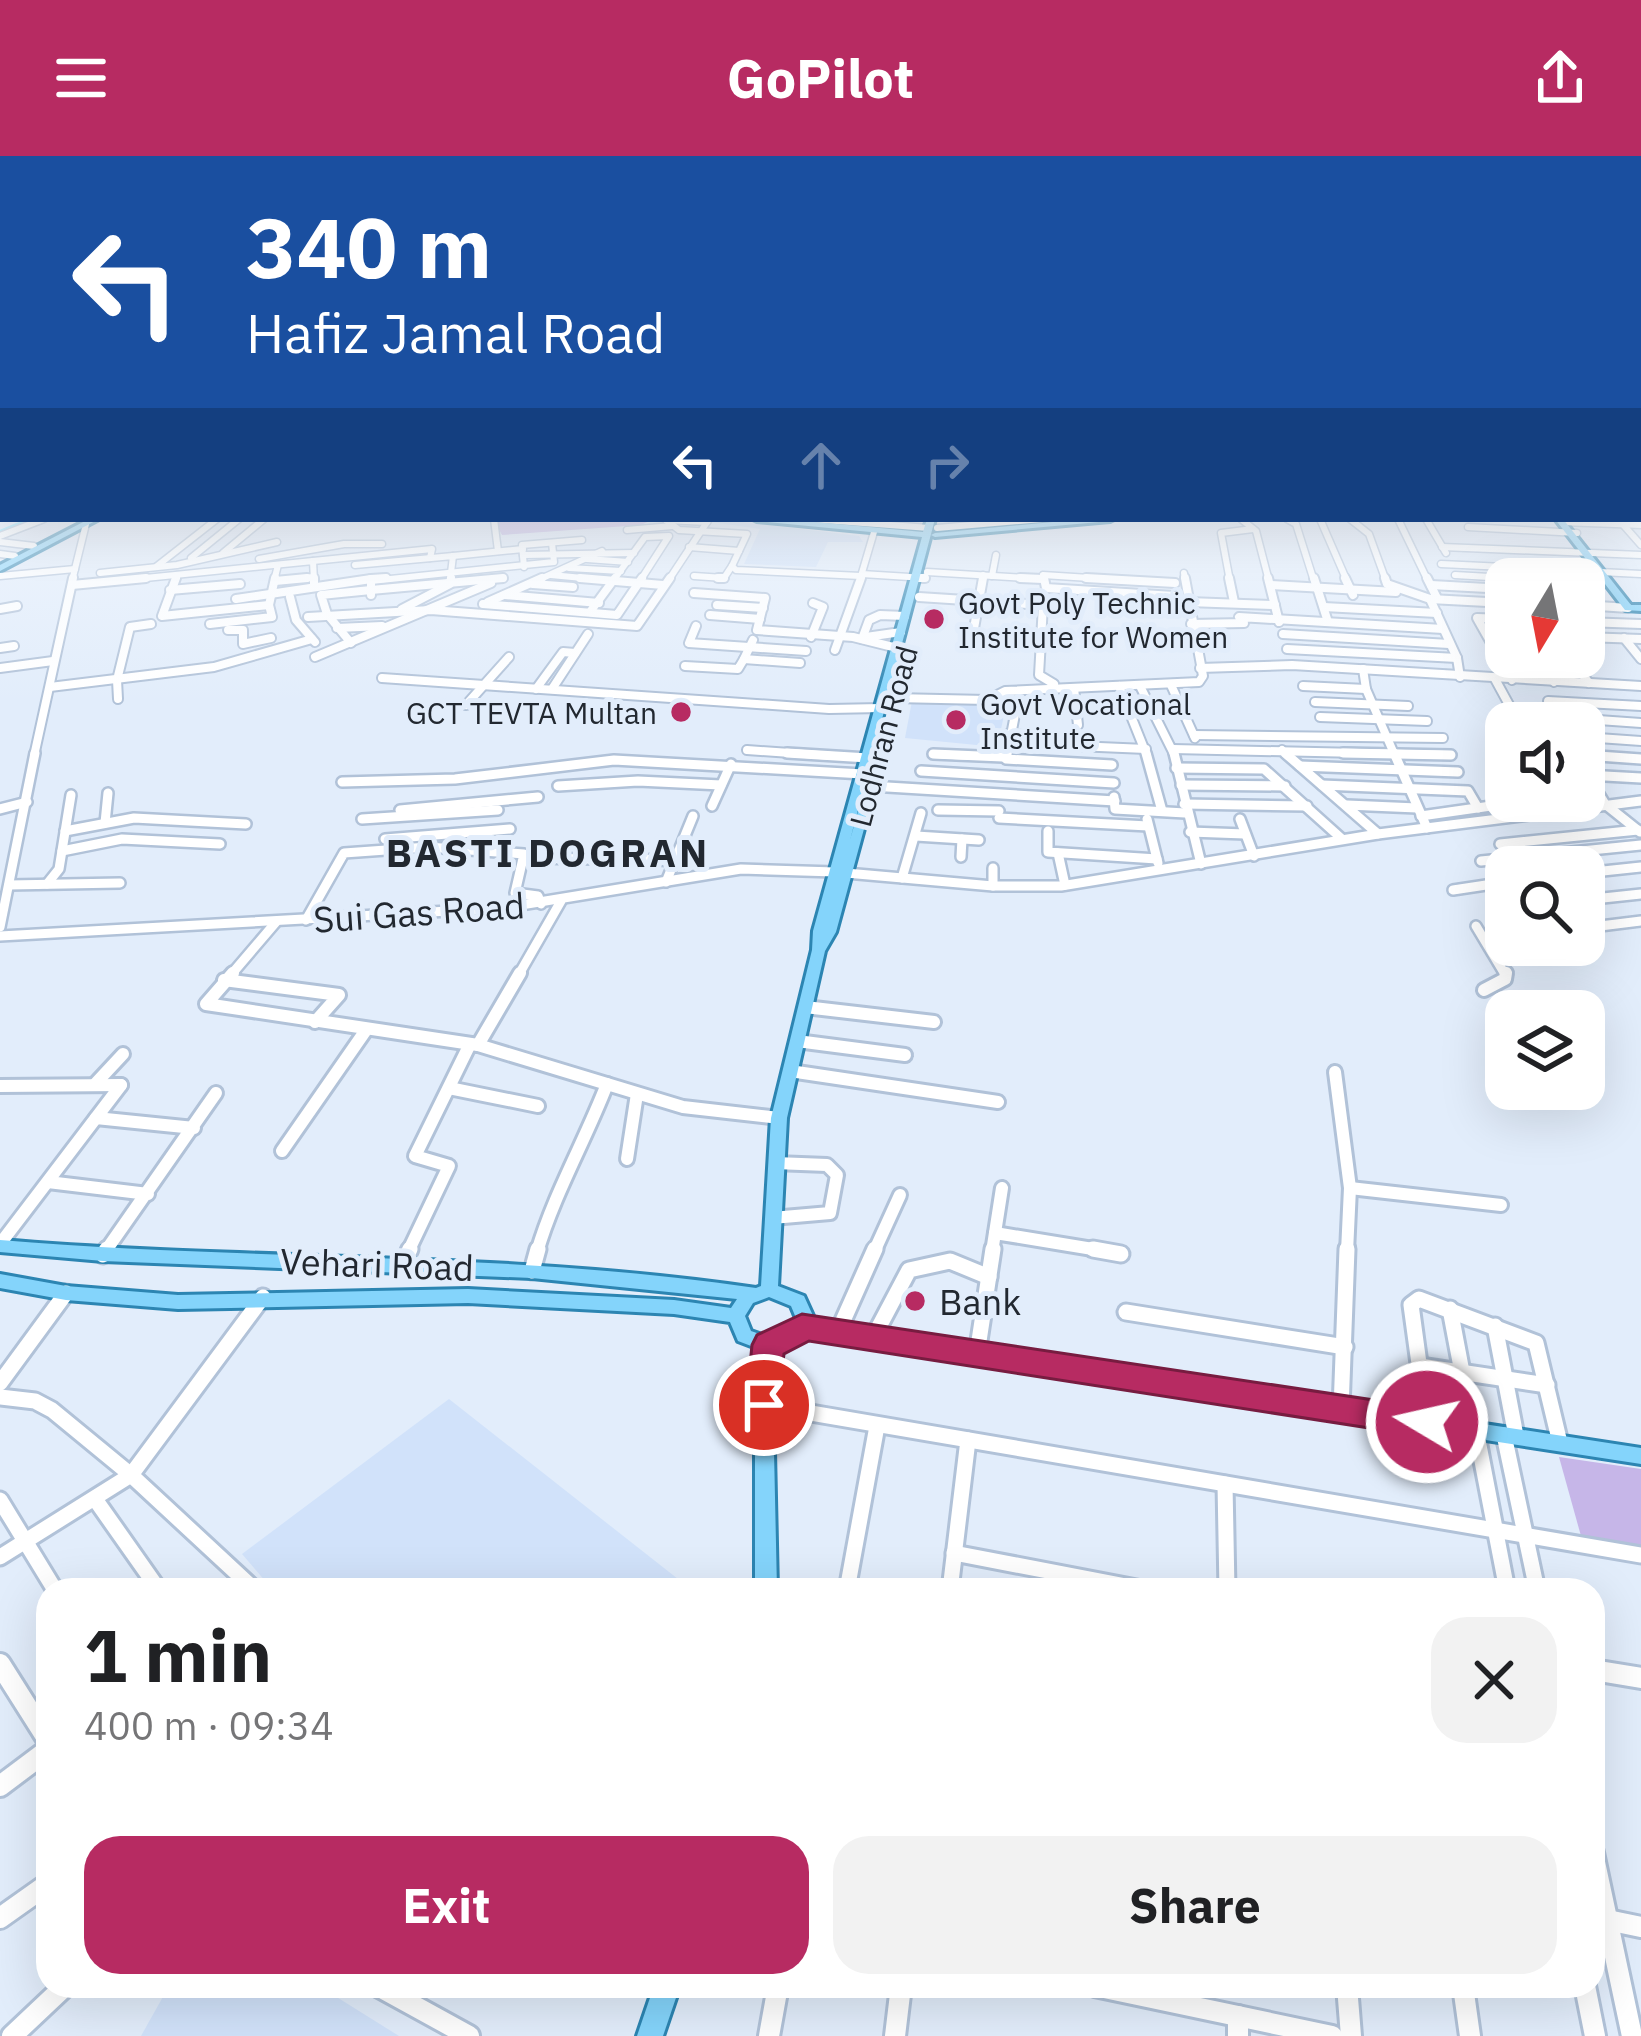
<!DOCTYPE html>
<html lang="en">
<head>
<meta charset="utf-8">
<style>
  body { margin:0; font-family:"IBM Plex Sans",sans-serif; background:#f2f2f2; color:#202124; height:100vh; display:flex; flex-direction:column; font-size:45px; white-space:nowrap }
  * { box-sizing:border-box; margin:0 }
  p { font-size:39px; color:#757577 }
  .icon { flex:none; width:66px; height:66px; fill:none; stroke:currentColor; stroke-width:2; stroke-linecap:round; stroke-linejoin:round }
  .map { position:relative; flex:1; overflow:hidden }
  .drawer { position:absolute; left:36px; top:1422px; width:1569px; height:420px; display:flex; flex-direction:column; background:#fff; border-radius:36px; box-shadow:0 12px 48px #0002 }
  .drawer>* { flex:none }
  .guide { position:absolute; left:0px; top:0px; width:1641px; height:366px; box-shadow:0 12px 48px #0002; background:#1a4fa0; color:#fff; overflow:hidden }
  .needle { width:78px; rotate:190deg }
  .buttons { position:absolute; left:1485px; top:402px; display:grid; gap:24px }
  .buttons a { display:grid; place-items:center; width:120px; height:120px; border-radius:24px; background:#fff; box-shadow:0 12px 48px #0002; font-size:60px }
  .pin { position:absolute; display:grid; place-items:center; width:102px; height:102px; color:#fff; margin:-51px; border:6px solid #fff; border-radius:50%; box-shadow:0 3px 12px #0007 }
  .me { position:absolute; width:132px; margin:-66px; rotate:279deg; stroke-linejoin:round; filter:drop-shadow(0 0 9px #0008) }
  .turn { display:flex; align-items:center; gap:42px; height:252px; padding:0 48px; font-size:54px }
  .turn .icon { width:156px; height:156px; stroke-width:2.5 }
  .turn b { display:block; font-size:84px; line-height:102px }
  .lanes { display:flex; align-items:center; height:114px; padding:0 48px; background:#0003; justify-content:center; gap:60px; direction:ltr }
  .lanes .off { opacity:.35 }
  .round { display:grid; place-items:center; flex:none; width:126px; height:126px; border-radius:36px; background:#f2f2f2 }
  .overview { display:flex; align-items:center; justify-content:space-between; height:204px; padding:0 48px }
  h1 { font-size:72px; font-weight:800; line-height:90px }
  .action { display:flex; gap:24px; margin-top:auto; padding:24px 48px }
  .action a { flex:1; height:138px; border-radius:36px; background:#b72b62; color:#fff; font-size:48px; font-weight:800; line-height:138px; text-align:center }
  .action a+a { background:#f2f2f2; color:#202124 }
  header { display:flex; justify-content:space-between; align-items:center; height:156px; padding:0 48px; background:#b72b62; color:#fff; font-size:54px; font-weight:800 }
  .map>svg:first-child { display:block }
</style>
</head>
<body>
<header><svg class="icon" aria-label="menu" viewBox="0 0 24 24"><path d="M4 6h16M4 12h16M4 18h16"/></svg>GoPilot<svg class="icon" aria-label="share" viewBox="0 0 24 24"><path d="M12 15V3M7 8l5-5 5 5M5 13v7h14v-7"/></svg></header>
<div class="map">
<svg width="1641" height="1880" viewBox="0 0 1641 1880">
  <rect width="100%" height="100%" fill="#e2edfb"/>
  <g fill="#d1e2fa">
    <polygon points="718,363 859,380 863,386 828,386 816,411 744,408 760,373 711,366"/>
    <polygon points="912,545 1007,546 997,591 905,582"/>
    <polygon points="449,1243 692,1434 273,1434 242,1398"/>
    <polygon points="169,1830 319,1830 399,1880 141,1880"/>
  </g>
  <g fill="#c6b6e8">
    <polygon points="654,363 641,369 502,379 494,364"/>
    <polygon points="1559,1301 1641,1313 1641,1389 1581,1380"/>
  </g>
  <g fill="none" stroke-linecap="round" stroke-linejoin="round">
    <g stroke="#7de5fd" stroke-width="6">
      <polyline points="897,374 963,374 1074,363"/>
      <polyline points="0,377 34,363"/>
    </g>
    <g stroke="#b1c2d8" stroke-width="9">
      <g id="minor-far5">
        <polyline points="494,363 498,395"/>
        <polyline points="811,363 929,372"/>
        <polyline points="1241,363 1256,375 1269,425"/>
        <polyline points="1287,363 1296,368 1314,425"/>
        <polyline points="1320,363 1347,425"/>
        <polyline points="1350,363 1369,378 1386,425"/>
        <polyline points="1398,363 1428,425"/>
        <polyline points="1426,363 1446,397"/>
        <polyline points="666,364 679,374 747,378 732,410 736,414 861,420 874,376"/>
        <polyline points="666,364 707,366"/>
        <polyline points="1619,364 1641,389"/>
        <polyline points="1562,366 1641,369"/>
        <polyline points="1468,371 1577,377"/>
        <polyline points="937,372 1042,363"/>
        <polyline points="627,374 672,370"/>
        <polyline points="0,380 44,363"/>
        <polyline points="0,386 34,390"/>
        <polyline points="689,391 739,395"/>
        <polyline points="1442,391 1641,399"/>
        <polyline points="223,397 264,363"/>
        <polyline points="0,398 15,400"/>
        <polyline points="523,399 634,397"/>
        <polyline points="453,400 523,393"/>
        <polyline points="191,402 239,363"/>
        <polyline points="259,403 344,388 382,388"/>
        <polyline points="587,403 628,406"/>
        <polyline points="313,405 432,393 430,402"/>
        <polyline points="1441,408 1549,413"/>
        <polyline points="355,409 453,400 450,425"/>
        <polyline points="157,410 217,363"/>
        <polyline points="524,411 522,389 582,384"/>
        <polyline points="569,412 621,415"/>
        <polyline points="927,416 1043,423"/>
        <polyline points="1600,416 1641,418"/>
        <polyline points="100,417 177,409 277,386"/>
        <polyline points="1184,417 1185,425"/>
        <polyline points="862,418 925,422"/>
        <polyline points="551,419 614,425"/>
        <polyline points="1455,419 1524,423"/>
        <polyline points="0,420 75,413"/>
        <polyline points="694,420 724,422 732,410"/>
        <polyline points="992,420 996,399"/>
        <polyline points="72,425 86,368"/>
        <polyline points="116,425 313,405 314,425"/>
        <polyline points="175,425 177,419"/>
        <polyline points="274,425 278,409"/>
        <polyline points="279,425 313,421"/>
        <polyline points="360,425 371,423"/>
        <polyline points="371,425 554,406 552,387"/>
        <polyline points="474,425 503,422"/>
        <polyline points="536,425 602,395"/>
        <polyline points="613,425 645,381 669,380 640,425"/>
        <polyline points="668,425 709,363"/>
        <polyline points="860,425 862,420"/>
        <polyline points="982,425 983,419"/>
        <polyline points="1044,425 1043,419 1136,425"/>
        <polyline points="1230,425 1221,377 1253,373"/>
      </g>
    </g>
    <g stroke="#b1c2d8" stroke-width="12">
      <g id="minor-far4">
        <polyline points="176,422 162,460 269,449"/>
        <polyline points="314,422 314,429"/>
        <polyline points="386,422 371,423 371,434 503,422"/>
        <polyline points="580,422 663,429"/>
        <polyline points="718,422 724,422"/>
        <polyline points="919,422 925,422"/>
        <polyline points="1020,422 1043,423"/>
        <polyline points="1044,422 1046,432 1174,440"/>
        <polyline points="1086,422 1175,427"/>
        <polyline points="1229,422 1234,446"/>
        <polyline points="1268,422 1279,466"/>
        <polyline points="1314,422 1328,466"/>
        <polyline points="1345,422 1353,439"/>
        <polyline points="1385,422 1387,428 1430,443 1457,502 1460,521"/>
        <polyline points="1427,422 1437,442"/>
        <polyline points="1500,422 1524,423"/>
        <polyline points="275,425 307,422"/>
        <polyline points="533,428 573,431"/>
        <polyline points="72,429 146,422"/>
        <polyline points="1271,429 1396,436"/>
        <polyline points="1431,429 1506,433"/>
        <polyline points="170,434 240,428"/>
        <polyline points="694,437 765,442 757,474 853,481 897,492"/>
        <polyline points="505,439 599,447"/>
        <polyline points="290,441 296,464 315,486"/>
        <polyline points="919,441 1043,449 1039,519 1054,528"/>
        <polyline points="236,443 371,423"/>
        <polyline points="1430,443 1506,447"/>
        <polyline points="488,446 542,422"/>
        <polyline points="1188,446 1275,449"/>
        <polyline points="483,448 617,459 642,422"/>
        <polyline points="717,449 763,452"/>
        <polyline points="1584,449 1628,452"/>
        <polyline points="1324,451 1437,457"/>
        <polyline points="0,453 17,450"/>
        <polyline points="402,453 450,428 451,422"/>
        <polyline points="590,456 615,422"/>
        <polyline points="710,459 760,463"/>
        <polyline points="308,461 431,454 637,470 670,422"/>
        <polyline points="1506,463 1477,462 1512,524"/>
        <polyline points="1584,466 1641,468"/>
        <polyline points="210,468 272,461 269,449 275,422"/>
        <polyline points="1191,468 1244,467 1239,461 1443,473"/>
        <polyline points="696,470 689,487 806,495"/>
        <polyline points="337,472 382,470"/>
        <polyline points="228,474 243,474 243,488 271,482"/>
        <polyline points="973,478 983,422"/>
        <polyline points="1283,478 1449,488"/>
        <polyline points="811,481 823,451 813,447"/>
        <polyline points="866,481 901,476"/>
        <polyline points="1584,481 1641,483"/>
        <polyline points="1624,482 1641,503"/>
        <polyline points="862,483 869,464 880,459 905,460"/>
        <polyline points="753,484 744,503 800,507"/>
        <polyline points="351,487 327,458 321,439 371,434 371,439"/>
        <polyline points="0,492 14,490"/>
        <polyline points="1287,493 1457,502"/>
        <polyline points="835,494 861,422"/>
        <polyline points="315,501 491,427"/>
        <polyline points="1536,501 1554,526"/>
        <polyline points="1569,501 1589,527"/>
        <polyline points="685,510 738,513 744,503"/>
        <polyline points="0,512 53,505"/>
        <polyline points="1200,512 1292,509 1641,530"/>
        <polyline points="1363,513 1366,533 1395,600"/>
        <polyline points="382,522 829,553 881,552"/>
        <polyline points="1495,523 1519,567"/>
        <polyline points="1171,529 1195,582"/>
        <polyline points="1119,530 1147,600"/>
        <polyline points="1140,530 1175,600"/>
        <polyline points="1303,530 1366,533"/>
        <polyline points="50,531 214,511 312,483"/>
        <polyline points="1074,532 1078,569"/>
        <polyline points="536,533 563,496 575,497"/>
        <polyline points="552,533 588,478"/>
        <polyline points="894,542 987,544 1005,535 1199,526 1203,520 1185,422"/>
        <polyline points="118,543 117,524 130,471 151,468"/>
        <polyline points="1548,545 1641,550"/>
        <polyline points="1315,546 1408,550"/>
        <polyline points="466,549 509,501"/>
        <polyline points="1320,561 1427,565"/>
        <polyline points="1556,561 1641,567"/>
        <polyline points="1008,578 1073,583 1076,590 1146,593"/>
        <polyline points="1194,579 1443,582"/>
        <polyline points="1584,581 1641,585"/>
        <polyline points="1173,593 1451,599"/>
        <polyline points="747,594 833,600"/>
        <polyline points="1282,594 1288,600"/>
        <polyline points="933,598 972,600"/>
        <polyline points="1584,599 1594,600"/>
        <polyline points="34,600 73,422"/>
        <polyline points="1007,600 1017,548"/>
      </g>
    </g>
    <g stroke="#b1c2d8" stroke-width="14">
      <g id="minor-far3">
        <polyline points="787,597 868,602"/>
        <polyline points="1007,597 1006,603 1112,609"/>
        <polyline points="1146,597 1162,655"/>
        <polyline points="1174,597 1201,708"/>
        <polyline points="1285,597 1378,678"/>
        <polyline points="1343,597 1451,599"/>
        <polyline points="1394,597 1427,672"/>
        <polyline points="933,598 1003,601"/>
        <polyline points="1584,599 1641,603"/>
        <polyline points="1300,610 1458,616"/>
        <polyline points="1176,612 1264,613 1342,683"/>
        <polyline points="1584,613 1605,648 1640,676"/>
        <polyline points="921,615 1114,627"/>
        <polyline points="1587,619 1641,622"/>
        <polyline points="342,626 455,623 614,604 863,618"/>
        <polyline points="1181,629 1285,630"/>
        <polyline points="1322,629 1468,635 1478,652"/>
        <polyline points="558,630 638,625 721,629"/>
        <polyline points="871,630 1115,645"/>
        <polyline points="1114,641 1115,653 1185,657"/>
        <polyline points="1184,648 1307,650"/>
        <polyline points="1347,649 1417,652"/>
        <polyline points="712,650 731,608"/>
        <polyline points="0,653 27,646"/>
        <polyline points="400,654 538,641"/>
        <polyline points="938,654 999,655"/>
        <polyline points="1421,660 1512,647 1563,650"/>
        <polyline points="999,662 1148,670"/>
        <polyline points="362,663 498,654"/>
        <polyline points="1147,663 1158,707"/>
        <polyline points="1240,663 1254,700"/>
        <polyline points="105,667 108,637"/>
        <polyline points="65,675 134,662 246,668"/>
        <polyline points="1048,675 1048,696 1157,703"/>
        <polyline points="1190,676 1245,678"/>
        <polyline points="916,680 979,684"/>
        <polyline points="385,683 510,673"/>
        <polyline points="62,695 122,683 220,688"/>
        <polyline points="1058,697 1065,729"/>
        <polyline points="961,701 962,683"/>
        <polyline points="526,702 596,703"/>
        <polyline points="630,702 672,705"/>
        <polyline points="1481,705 1641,689"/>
        <polyline points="1526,711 1500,688 1638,674"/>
        <polyline points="993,712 993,730"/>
        <polyline points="846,717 993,730 1061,730 1378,678 1641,645"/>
        <polyline points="1584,717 1641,711"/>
        <polyline points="902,722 921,657"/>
        <polyline points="666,726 693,660"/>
        <polyline points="47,728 59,713 71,639"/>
        <polyline points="9,729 120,727"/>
        <polyline points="1453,734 1506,726"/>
        <polyline points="1584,744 1641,738"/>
        <polyline points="306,764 344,697 428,691 524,698 515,737 538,740 541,748"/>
        <polyline points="1476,770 1506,820"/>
        <polyline points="0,771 35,597"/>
        <polyline points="1584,772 1641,765"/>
        <polyline points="0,780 503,752 741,713 835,716"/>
        <polyline points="230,820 276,766"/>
        <polyline points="518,820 561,745"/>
      </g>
    </g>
    <g stroke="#b1c2d8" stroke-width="18">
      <g id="minor-far2">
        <polyline points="233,817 206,848 478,889 683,951 779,962"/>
        <polyline points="224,824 339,839 315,866"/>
        <polyline points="1484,834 1505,823 1506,817"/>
        <polyline points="805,851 934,866"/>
        <polyline points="797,885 905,899"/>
        <polyline points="478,889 520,817"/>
        <polyline points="790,915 998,946"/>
        <polyline points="1335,916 1350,1032 1347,1096"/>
        <polyline points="96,927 123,898"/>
        <polyline points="0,930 121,929"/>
        <polyline points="449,932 538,950"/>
        <polyline points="96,962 194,972"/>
        <polyline points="282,995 366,874"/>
        <polyline points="627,1003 637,938"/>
        <polyline points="48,1026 148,1038"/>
        <polyline points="1350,1032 1501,1049"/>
        <polyline points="772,1062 830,1057 837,1019 827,1009 775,1007"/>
        <polyline points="995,1077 1111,1096"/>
        <polyline points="0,1088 121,929"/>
        <polyline points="105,1096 216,937"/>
        <polyline points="408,1096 449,1010 415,1000 470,888"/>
        <path d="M537 1096C554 1038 585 985 607 928"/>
        <polyline points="874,1096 900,1039"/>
        <polyline points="992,1096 1002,1032"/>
      </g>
    </g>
    <g stroke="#b1c2d8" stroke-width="21">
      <g id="minor-far1">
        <polyline points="1093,1093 1121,1098"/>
        <polyline points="103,1099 107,1093"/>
        <polyline points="403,1108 410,1093"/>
        <polyline points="532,1115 538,1093"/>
        <polyline points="1450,1153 1473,1274"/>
        <polyline points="1126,1156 1345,1191"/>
        <polyline points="1495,1170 1516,1280"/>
        <polyline points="838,1176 875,1093"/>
        <polyline points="873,1182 909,1114 950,1105 989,1121"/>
        <polyline points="977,1198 993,1093"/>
        <polyline points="1420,1210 1547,1229"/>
        <polyline points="0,1227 66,1137"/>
        <polyline points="0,1241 35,1245 52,1254 131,1319 255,1434"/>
        <polyline points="764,1249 1641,1399"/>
        <polyline points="1341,1253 1347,1093"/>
        <polyline points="1427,1266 1411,1149 1419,1143 1536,1187 1560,1287"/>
        <polyline points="1476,1274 1507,1434"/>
        <polyline points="1504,1279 1537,1434"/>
        <polyline points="1225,1328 1227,1434"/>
        <polyline points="95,1343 159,1434"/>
        <polyline points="0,1344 55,1434"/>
        <polyline points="954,1397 1147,1434"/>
        <polyline points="0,1401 131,1319 263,1141"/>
        <polyline points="847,1434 877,1270"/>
        <polyline points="950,1434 968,1284"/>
      </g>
    </g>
    <g stroke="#b1c2d8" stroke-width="26">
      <g id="minor">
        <polyline points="0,1508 48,1584"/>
        <polyline points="1593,1514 1641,1522"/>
        <polyline points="0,1630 48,1594"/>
        <polyline points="1593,1697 1632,1880"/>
        <polyline points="1593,1761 1641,1771"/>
        <polyline points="0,1762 48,1728"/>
        <polyline points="378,1830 469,1880"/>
        <polyline points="1095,1830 1332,1880"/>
        <polyline points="1347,1830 1351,1880"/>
        <polyline points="1463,1830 1470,1880"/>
        <polyline points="1585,1830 1595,1880"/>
        <polyline points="1238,1860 1238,1880"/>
        <polyline points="12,1880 65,1830"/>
        <polyline points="769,1880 778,1830"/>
        <polyline points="895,1880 901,1830"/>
      </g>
    </g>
    <g stroke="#2c85b2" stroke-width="6">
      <g id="major">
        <polygon points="89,363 99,363 0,415 0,409"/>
        <path d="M753 363H782L923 376 927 363H935L850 684 873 603 878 600 883 603 836 776 825 795 787 962 778 1130 804 1140 814 1162 812 1165 1641 1292V1308L806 1179 803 1183 777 1193 773 1249 777 1434H755V1249L759 1193 738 1185 730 1166 674 1158 468 1147 178 1153 66 1144 0 1132V1118L66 1130 178 1139 468 1133 674 1144 731 1152 737 1143 532 1122 103 1105 0 1096V1084C251 1105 506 1095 756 1132L761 1130 771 962 812 794 813 775 922 381 757 365ZM769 1141 791 1150 796 1162 791 1173 768 1181 751 1175 745 1160 753 1147Z"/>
        <polygon points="1084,363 1114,363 1110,365 935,381 931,379 935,377"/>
        <polygon points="1555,363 1563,363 1631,449 1641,449 1641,455 1625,454"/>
        <polygon points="654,1830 680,1830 663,1880 637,1880"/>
      </g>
    </g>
    <use href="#minor-far5" stroke="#fff" stroke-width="6"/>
    <use href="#minor-far4" stroke="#fff" stroke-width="8"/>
    <use href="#minor-far3" stroke="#fff" stroke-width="9"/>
    <use href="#minor-far2" stroke="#fff" stroke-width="12"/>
    <use href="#minor-far1" stroke="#fff" stroke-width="15"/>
    <use href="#minor" stroke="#fff" stroke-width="20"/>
    <use href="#major" fill="#84d4fb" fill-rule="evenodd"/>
  </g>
  <linearGradient id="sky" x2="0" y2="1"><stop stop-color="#7dc8f0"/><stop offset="0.52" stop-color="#f2f7fd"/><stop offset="1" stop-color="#f2f7fd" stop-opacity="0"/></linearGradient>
  <rect width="1641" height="547" fill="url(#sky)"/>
  <polygon fill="#b72b62" stroke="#771c40" stroke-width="3" points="802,1158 1427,1252 1440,1256 1445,1266 1440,1277 1427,1281 809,1185 784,1198 776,1259 764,1263 751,1259 746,1249 752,1189 757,1179"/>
  <g fill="#b72b62" stroke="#e2edfb" stroke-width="4.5">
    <circle cx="934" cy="463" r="12"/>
    <circle cx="681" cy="556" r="12"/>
    <circle cx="956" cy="564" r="12"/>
    <circle cx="915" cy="1145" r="12"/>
  </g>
  <g text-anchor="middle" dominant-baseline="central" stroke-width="10" stroke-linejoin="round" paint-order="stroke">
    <g font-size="30" fill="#222830" stroke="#e2edfb" text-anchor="start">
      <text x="958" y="446">Govt Poly Technic<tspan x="958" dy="34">Institute for Women</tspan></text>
      <text x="980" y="547">Govt Vocational<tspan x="980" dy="34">Institute</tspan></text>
      <text x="657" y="556" text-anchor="end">GCT TEVTA Multan</text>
    </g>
    <g font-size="30" fill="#222830" stroke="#e2edfb">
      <text transform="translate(883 580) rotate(-75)">Lodhran Road</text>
    </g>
    <g font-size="36" fill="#222830" stroke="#e2edfb">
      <text transform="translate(419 756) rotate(-4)">Sui Gas Road</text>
      <text transform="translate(377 1108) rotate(2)">Vehari Road</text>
    </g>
    <g font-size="36" fill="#222830" stroke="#e2edfb" text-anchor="start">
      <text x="939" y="1145">Bank</text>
    </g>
    <g font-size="39" font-weight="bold" letter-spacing="3" fill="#222830" stroke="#e2edfb">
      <text x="548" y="696">BASTI DOGRAN</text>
    </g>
  </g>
</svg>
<div class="buttons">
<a><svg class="needle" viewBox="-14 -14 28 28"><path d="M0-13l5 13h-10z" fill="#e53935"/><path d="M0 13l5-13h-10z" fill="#757577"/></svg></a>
<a><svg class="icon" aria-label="sound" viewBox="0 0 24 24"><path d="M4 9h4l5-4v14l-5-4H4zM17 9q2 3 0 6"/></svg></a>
<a><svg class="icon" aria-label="search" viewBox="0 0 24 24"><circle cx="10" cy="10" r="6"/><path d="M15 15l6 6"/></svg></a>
<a><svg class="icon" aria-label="layers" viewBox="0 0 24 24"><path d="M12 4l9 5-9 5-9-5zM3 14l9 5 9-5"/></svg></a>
</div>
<div class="pin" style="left:764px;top:1249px;background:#d93025"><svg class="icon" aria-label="arrive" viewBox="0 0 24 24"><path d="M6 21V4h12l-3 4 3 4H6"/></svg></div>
<svg class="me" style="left:1427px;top:1266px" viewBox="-20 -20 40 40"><circle r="17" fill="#b72b62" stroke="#fff" stroke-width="3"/><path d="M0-11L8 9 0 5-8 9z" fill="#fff"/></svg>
<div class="guide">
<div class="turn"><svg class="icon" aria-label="left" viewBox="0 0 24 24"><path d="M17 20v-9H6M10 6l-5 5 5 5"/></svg><div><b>340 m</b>Hafiz Jamal Road</div></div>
<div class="lanes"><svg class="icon" aria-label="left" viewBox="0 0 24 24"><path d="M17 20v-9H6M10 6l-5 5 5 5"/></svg><svg class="icon off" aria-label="ahead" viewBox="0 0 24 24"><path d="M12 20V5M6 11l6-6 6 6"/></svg><svg class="icon off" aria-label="right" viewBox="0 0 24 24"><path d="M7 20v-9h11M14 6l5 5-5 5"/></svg></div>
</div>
<section class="drawer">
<div class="overview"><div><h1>1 min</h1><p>400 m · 09:34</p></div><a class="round"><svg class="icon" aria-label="close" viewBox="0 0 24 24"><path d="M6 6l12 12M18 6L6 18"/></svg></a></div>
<div class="action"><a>Exit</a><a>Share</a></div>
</section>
</div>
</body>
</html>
